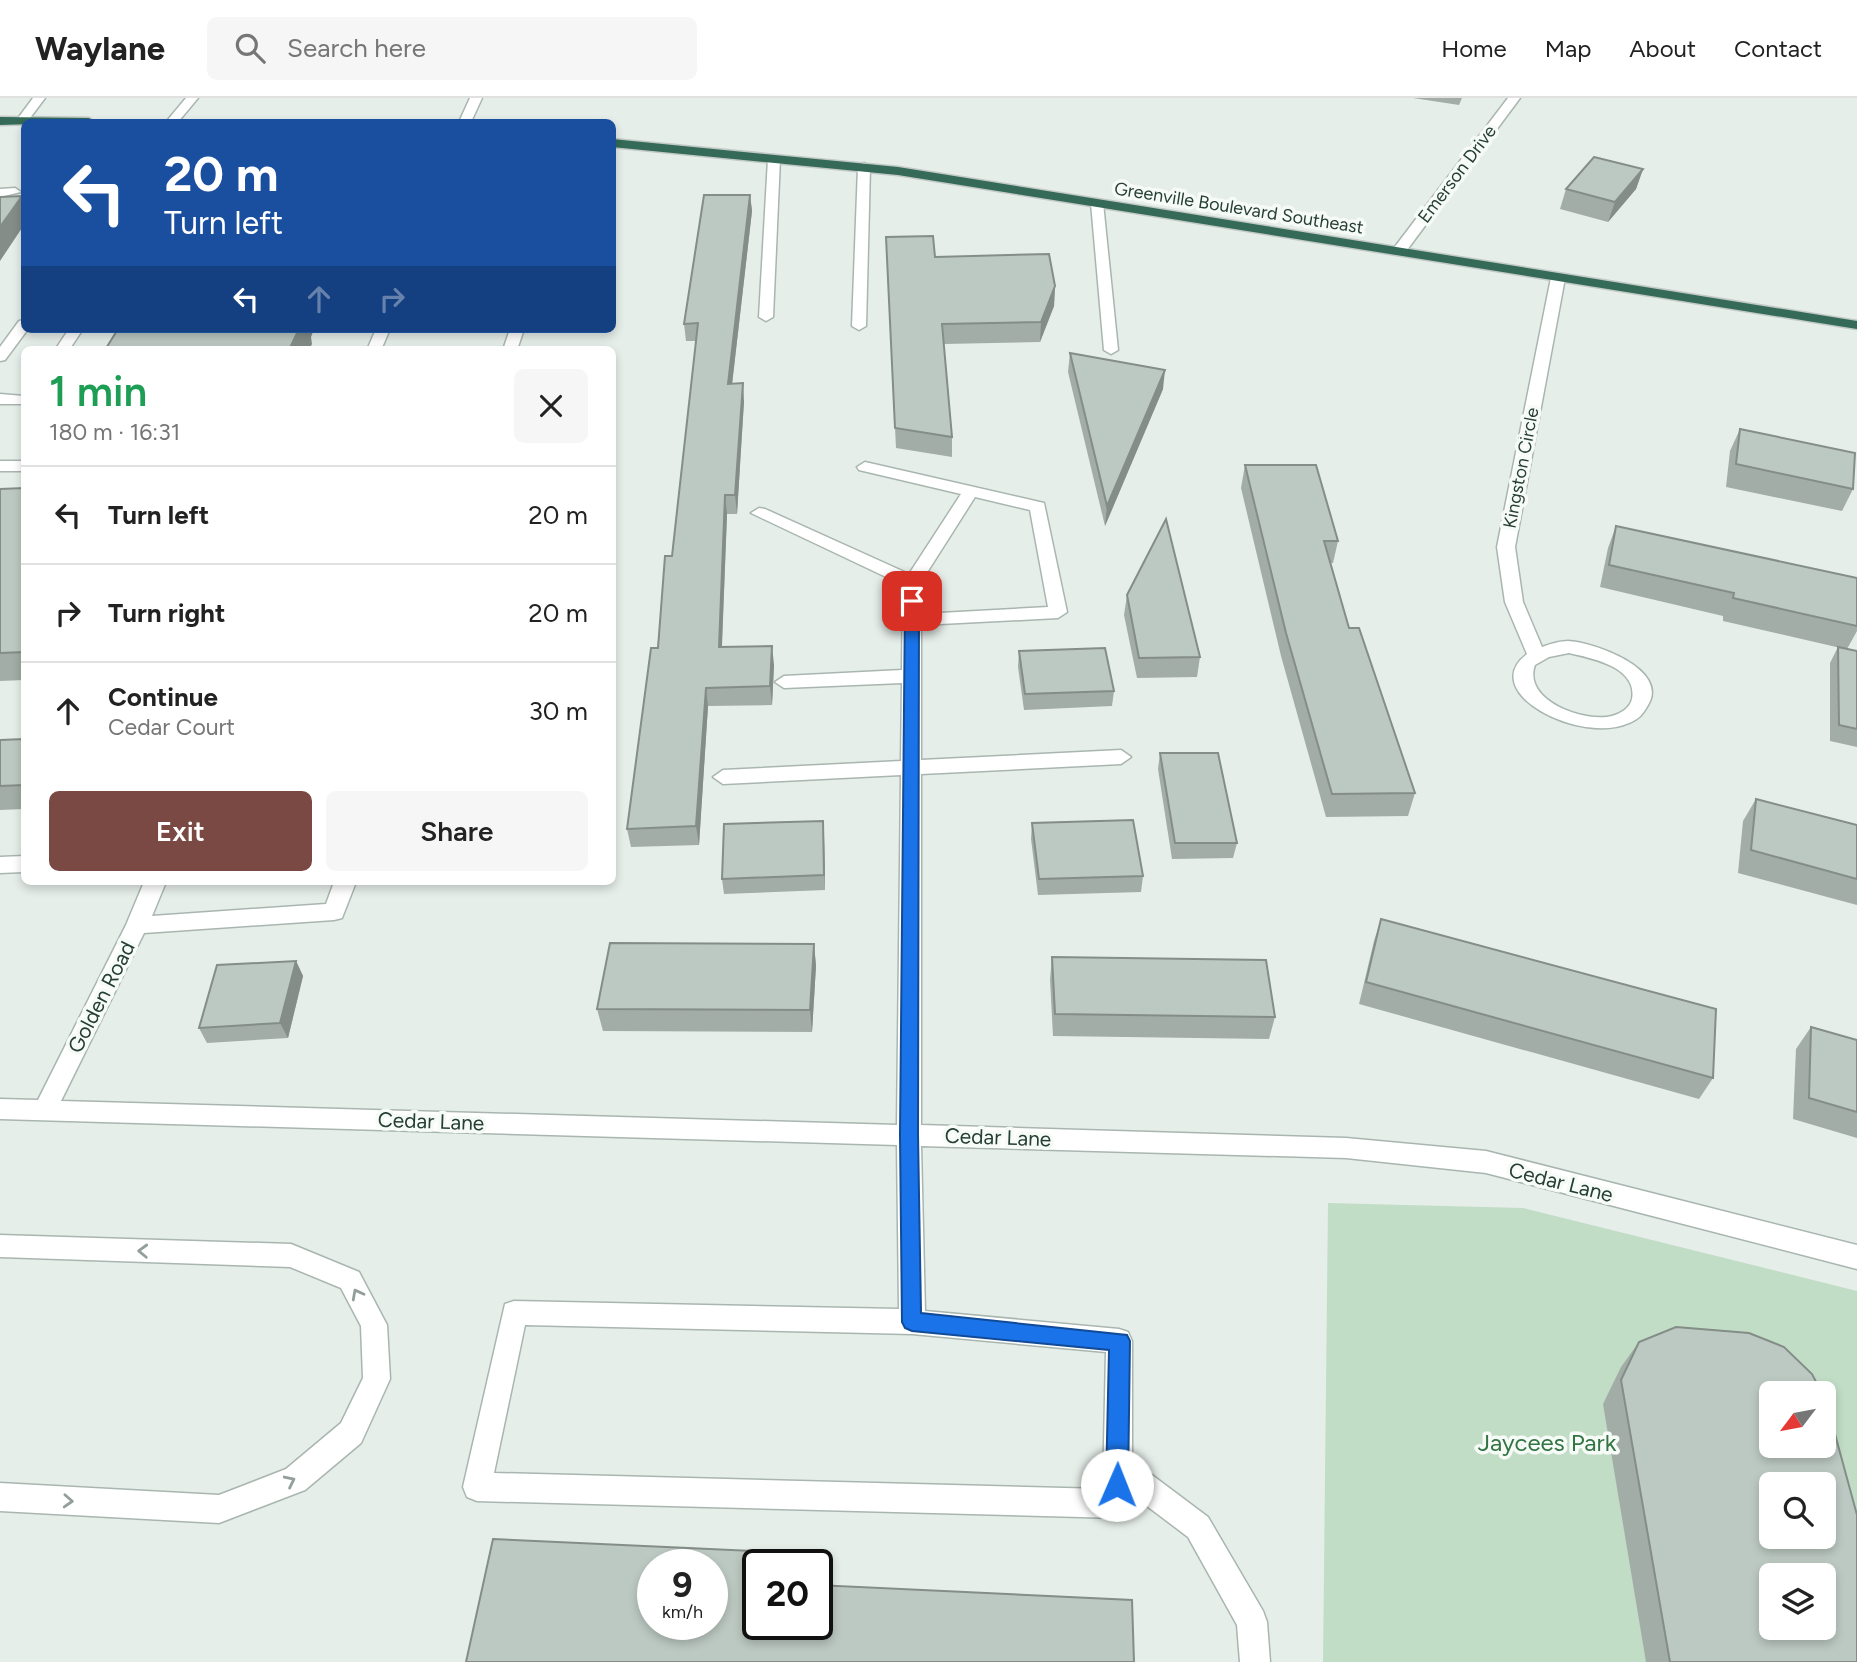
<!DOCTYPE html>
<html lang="en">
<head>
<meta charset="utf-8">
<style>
  body { margin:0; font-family:Figtree,sans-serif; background:#f6f6f6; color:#222; height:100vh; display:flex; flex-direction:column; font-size:26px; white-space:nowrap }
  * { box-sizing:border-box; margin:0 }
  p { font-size:23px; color:#767676 }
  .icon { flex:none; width:38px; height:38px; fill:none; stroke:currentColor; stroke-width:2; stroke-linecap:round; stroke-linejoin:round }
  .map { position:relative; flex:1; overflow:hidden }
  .panel { position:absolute; left:21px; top:248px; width:595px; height:539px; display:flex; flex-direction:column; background:#fff; border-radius:10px; box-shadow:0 4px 10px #0003 }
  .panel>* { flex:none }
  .banner { position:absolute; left:21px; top:21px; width:595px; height:214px; border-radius:10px; box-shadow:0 4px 10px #0003; background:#1a4fa0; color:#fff; overflow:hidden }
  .needle { width:46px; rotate:238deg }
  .controls { position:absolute; left:1759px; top:1283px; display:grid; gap:14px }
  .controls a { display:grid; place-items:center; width:77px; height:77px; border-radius:10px; background:#fff; box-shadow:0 4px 10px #0003; font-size:35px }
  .speed { position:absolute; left:637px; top:1451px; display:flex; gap:14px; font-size:35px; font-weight:700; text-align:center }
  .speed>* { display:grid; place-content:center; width:91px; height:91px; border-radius:50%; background:#fff; box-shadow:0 4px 10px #0003; line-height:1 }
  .speed small { font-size:18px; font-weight:400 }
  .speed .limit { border:4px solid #111; border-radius:10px; background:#fff; color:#111 }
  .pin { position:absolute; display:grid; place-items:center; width:60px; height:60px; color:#fff; margin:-30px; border-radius:14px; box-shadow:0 4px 10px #0006 }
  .me { position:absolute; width:77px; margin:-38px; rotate:1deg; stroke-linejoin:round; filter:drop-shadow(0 0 5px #0008) }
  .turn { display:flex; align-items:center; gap:24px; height:147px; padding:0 28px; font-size:32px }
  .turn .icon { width:91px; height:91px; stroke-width:2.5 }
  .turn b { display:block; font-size:49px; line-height:60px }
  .lanes { display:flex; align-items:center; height:66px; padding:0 28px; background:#0003; justify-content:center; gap:35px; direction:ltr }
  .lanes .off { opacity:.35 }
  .round { display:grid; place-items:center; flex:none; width:74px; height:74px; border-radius:10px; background:#f6f6f6 }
  .overview { display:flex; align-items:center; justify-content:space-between; height:119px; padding:0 28px }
  h1 { font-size:42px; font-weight:600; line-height:52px; color:#1e9e55 }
  .action { display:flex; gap:14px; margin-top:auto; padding:14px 28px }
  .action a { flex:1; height:80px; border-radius:10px; background:#7b4943; color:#fff; font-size:28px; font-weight:600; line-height:80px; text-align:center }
  .action a+a { background:#f6f6f6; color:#222 }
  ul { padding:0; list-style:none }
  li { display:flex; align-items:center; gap:21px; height:98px; padding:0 28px; border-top:2px solid #e0e0e0 }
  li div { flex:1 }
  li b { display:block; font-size:26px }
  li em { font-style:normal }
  header { display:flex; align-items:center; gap:42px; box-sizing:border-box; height:98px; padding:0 35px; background:#fff; border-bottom:2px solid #e0e0e0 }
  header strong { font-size:33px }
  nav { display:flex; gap:38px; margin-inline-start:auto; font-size:24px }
  .search { width:490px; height:63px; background:#f6f6f6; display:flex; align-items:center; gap:18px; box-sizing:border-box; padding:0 24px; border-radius:10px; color:#767676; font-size:26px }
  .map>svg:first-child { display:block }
</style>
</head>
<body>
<header>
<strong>Waylane</strong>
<div class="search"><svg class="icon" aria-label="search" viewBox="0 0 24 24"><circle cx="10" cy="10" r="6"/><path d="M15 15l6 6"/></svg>Search here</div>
<nav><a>Home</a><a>Map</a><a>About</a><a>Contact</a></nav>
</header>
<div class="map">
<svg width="1857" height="1564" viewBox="0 0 1857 1564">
  <rect width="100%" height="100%" fill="#e6eeea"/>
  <path fill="#c1ddc5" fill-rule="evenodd" d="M1328 1105 1523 1110 1857 1193V1564H1323ZM1771 1295H1824V1348H1771ZM1771 1386H1824V1438H1771ZM1771 1477H1824V1530H1771Z"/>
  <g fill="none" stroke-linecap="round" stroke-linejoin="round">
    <g stroke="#a9b6b0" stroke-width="3">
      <g id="minor">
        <polygon points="33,0 45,0 27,24 18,26 16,23"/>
        <polygon points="186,0 198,0 178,24 166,24"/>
        <polygon points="470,0 482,0 471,24 459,24"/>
        <polygon points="1508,0 1520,0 1404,156 1394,156 1394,150"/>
        <polygon points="774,57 780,61 773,219 766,223 759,219 768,61"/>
        <polygon points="864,65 870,69 866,228 859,232 852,228 858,69"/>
        <polygon points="0,91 15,90 21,94 0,99"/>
        <polygon points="1097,101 1103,105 1118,252 1111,256 1104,252 1091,105"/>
        <path d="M1558 176 1565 180 1515 449 1523 504 1542 549C1550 546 1560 543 1568 543 1593 544 1670 571 1648 607 1643 616 1639 621 1629 625 1582 647 1476 595 1527 556L1505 504 1497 449 1551 180ZM1569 555C1591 560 1638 569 1632 601 1630 610 1620 616 1612 618 1585 625 1522 603 1535 567L1549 559Z"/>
        <polygon points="24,222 24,231 28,231 5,262 0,263 0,249 19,223"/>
        <polygon points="69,231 83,231 69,252 55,252"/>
        <polygon points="376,231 390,231 381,252 367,252"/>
        <polygon points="510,231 524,231 517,252 503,252"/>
        <polygon points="0,296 24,298 24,306 0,306"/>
        <rect x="0" y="363" width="24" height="10"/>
        <path d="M865 364 1044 405 1067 514 1058 520 921 527V662L1121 652 1131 659 1121 666 921 676V1027L1346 1040 1486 1053 1857 1147V1171L1486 1075 1346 1060 921 1048 925 1213 1119 1231 1128 1234 1132 1243V1362L1208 1419 1263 1513 1267 1524 1270 1564H1240L1237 1527 1188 1439 1131 1396 1127 1416 1117 1420 477 1403 467 1399 463 1389 505 1206 514 1203 899 1211 897 1047 0 1021V1001L38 1002 126 827 144 784H166L152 818 326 806 334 784H356L342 820 334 822 144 835 61 1003 897 1027 901 677 723 686 713 679 723 672 901 663 902 585 784 590 775 584 784 578 902 572 903 487 751 415 759 410 765 411 909 476 961 396 859 372 857 369ZM975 399 1030 412 1048 509 921 516V484ZM525 1227 912 1236 1106 1254 1103 1391 494 1375Z"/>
        <polygon points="24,758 24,774 0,775 0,759"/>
        <polygon points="0,1137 291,1146 359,1174 387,1227 390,1281 361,1345 305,1392 219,1425 0,1413 0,1385 219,1397 286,1371 341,1325 363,1280 361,1228 341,1190 290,1169 0,1159"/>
      </g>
    </g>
    <g stroke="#c2c9c6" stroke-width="3">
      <g id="highway">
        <polygon points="0,19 89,20 95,24 0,27"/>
        <polygon points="612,41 898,69 1857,223 1857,231 898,77 612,49"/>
      </g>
    </g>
    <use href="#minor" fill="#fff" fill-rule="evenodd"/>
    <use href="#highway" fill="#346a57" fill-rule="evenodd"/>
  </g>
  <g fill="#a2ada7">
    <polygon points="1413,0 1462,0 1459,7"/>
    <polygon points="1643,71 1636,91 1608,124 1560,111 1566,91"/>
    <polygon points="750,97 752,113 732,286 744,303 737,416 727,416 722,549 774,567 772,607 708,608 699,747 631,749 627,731 672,458 696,243 686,243 684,226"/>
    <polygon points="886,139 935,159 1055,188 1054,208 1040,244 944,246 952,339 952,359 896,350"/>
    <polygon points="1070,255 1163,291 1105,428 1068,274"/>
    <polygon points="1740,331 1853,391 1842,413 1726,389 1730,353"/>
    <polygon points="1245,367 1338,443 1333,465 1331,465 1349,530 1415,695 1408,718 1326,719 1281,558 1241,390"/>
    <polygon points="24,390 24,582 0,583 0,391"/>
    <polygon points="1616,428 1857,480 1857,533 1847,551 1857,553 1857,649 1830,643 1830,565 1838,549 1845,551 1723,523 1723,518 1600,489 1608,450"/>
    <polygon points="1127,497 1200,559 1197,579 1137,580 1124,517"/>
    <polygon points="1019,553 1114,593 1112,608 1024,612 1018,569"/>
    <polygon points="24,641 24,711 0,712 0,642"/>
    <polygon points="1160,655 1237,745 1233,760 1172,761 1158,671"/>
    <polygon points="1756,701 1857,727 1857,807 1738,775 1743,723"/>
    <polygon points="1032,725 1143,778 1141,794 1038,797 1031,741"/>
    <polygon points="824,738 825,792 724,796 722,781"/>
    <polygon points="1381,821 1713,980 1699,1001 1359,906 1374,843"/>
    <polygon points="814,846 816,868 812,934 603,933 597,911"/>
    <polygon points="1052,859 1275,919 1269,941 1053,938 1050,881"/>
    <polygon points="296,863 303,878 288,940 207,945 199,930"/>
    <polygon points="1811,929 1857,942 1857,1040 1793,1021 1796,951"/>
    <polygon points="1639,1244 1857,1564 1646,1564 1603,1306 1621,1269"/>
  </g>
  <g fill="#848d88">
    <polygon points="1643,71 1636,91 1608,124 1615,104"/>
    <polygon points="750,97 752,113 730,304 728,286"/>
    <polygon points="22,98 24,105 24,127 0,163 0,129"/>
    <polygon points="1055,188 1054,208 1040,244 1041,224"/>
    <polygon points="299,231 314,231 311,239 312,246 309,252 289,252"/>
    <polygon points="1165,272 1163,291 1105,428 1107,408"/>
    <polygon points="743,285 744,303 737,416 735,397"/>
    <polygon points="725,397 727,416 721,568 719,549"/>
    <polygon points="772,548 774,567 772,607 770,588"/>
    <polygon points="706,590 708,608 699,747 696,728"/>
    <polygon points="823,723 824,738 825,792 824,777"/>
    <polygon points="814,846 816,868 812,934 810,912"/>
    <polygon points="296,863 303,878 288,940 280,925"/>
    <polygon points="820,1456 823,1477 820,1507 817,1490"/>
  </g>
  <g fill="#bcc9c2" stroke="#848d88" stroke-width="2" fill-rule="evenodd">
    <polygon points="1594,59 1643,71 1615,104 1566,91"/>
    <polygon points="704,97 750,97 728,286 743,285 735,397 725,397 719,549 772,548 770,588 706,590 696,728 627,731 651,550 658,550 665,458 672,458 698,225 684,226"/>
    <polygon points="22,98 0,129 0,99"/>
    <polygon points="933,138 935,159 1049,156 1055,188 1041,224 942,226 952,339 895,330 886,139"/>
    <polygon points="118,231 299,231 289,252 105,252"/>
    <polygon points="1070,255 1165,272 1107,408"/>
    <polygon points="1740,331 1855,355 1853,391 1736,366"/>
    <polygon points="1245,367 1316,367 1338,443 1324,443 1349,530 1359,530 1415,695 1332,696 1286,535"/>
    <polygon points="24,390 24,554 0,555 0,391"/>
    <polygon points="1166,421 1200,559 1139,560 1127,497"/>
    <polygon points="1616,428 1857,480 1857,528 1733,500 1734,495 1609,467"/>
    <polygon points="1838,549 1857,553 1857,631 1839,627"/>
    <polygon points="1105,550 1114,593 1025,596 1019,553"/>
    <polygon points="24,641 24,687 0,688 0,642"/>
    <polygon points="1160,655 1218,655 1237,745 1175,745"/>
    <polygon points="1756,701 1857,727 1857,781 1751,752"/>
    <polygon points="1133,722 1143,778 1039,781 1032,725"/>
    <polygon points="823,723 824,777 722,781 724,726"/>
    <polygon points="1381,821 1716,911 1713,980 1366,884"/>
    <polygon points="610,845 814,846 810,912 597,911"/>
    <polygon points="1052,859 1266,862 1275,919 1055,916"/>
    <polygon points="296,863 280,925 199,930 217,867"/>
    <polygon points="1811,929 1857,942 1857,1014 1809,1000"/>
    <path d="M1676 1229 1749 1235 1784 1249 1812 1276 1822 1295H1771V1348H1824V1298L1826 1303 1857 1417V1564H1670L1621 1282 1639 1244ZM1771 1386H1824V1438H1771ZM1771 1477H1824V1530H1771Z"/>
    <path d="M493 1441 820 1456 817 1481V1466H758V1526H817V1487L1132 1502 1134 1564H466ZM653 1466H712V1526H653Z"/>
  </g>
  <defs><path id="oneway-chevron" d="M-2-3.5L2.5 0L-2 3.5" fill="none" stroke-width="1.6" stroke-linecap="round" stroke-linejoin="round" transform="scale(1.75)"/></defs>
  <g stroke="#929f9a">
    <use href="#oneway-chevron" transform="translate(143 1153) rotate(-178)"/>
    <use href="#oneway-chevron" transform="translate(357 1196) rotate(-118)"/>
    <use href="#oneway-chevron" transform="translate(290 1383) rotate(-26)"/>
    <use href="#oneway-chevron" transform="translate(68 1403) rotate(3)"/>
  </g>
  <polygon fill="#1a73e8" stroke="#114b97" stroke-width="2" points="912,499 919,503 918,1037 921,1215 1127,1237 1130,1243 1128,1387 1125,1394 1117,1398 1110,1394 1106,1387 1109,1252 912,1233 905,1230 902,1224 900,1037 905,503"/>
  <g text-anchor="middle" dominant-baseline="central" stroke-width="7" stroke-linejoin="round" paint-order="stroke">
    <g font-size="18" fill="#263f35" stroke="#f7fbf8">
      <text transform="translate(1457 76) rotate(-53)">Emerson Drive</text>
      <text transform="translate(1239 110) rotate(9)">Greenville Boulevard Southeast</text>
      <text transform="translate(1521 370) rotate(-79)">Kingston Circle</text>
    </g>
    <g font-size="21" fill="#263f35" stroke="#f7fbf8">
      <text transform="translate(101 899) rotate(-63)">Golden Road</text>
      <text transform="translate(431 1023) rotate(2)">Cedar Lane</text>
      <text transform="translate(998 1039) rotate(2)">Cedar Lane</text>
      <text transform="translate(1561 1084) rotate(14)">Cedar Lane</text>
    </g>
    <g font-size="24" fill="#337443" stroke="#f7fbf8">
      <text x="1547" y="1344">Jaycees Park</text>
    </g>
  </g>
</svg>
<div class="controls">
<a><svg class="needle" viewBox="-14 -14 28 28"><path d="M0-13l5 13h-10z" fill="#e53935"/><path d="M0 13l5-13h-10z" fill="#767676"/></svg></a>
<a><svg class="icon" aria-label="search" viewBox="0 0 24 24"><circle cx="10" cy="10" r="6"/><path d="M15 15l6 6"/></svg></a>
<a><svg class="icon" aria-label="layers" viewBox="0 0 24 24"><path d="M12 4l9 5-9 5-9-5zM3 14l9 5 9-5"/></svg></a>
</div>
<div class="speed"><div>9<small>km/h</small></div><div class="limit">20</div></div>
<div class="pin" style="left:912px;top:503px;background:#d93025"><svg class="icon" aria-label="arrive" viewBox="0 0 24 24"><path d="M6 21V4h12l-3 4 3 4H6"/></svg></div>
<svg class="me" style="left:1117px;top:1387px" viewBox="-20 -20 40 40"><circle r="19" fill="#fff"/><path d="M0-13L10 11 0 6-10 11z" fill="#1a73e8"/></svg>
<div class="banner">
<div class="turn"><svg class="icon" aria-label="left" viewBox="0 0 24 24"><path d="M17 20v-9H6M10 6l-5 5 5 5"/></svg><div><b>20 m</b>Turn left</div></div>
<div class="lanes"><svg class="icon" aria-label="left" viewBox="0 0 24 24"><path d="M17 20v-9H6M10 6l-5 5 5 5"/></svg><svg class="icon off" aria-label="ahead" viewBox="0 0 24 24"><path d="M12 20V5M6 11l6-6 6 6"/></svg><svg class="icon off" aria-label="right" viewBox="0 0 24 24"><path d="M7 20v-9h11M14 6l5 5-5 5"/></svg></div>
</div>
<section class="panel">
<div class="overview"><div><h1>1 min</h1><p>180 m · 16:31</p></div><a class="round"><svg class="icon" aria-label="close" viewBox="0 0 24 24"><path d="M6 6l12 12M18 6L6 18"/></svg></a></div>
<ul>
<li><svg class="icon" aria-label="left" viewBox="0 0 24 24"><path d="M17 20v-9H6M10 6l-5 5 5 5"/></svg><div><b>Turn left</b></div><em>20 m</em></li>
<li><svg class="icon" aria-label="right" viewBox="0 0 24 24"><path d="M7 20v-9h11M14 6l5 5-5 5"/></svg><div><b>Turn right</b></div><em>20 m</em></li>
<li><svg class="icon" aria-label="ahead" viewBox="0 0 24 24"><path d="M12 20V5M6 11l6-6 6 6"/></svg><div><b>Continue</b><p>Cedar Court</p></div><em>30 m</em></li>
</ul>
<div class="action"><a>Exit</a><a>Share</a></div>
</section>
</div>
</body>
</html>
